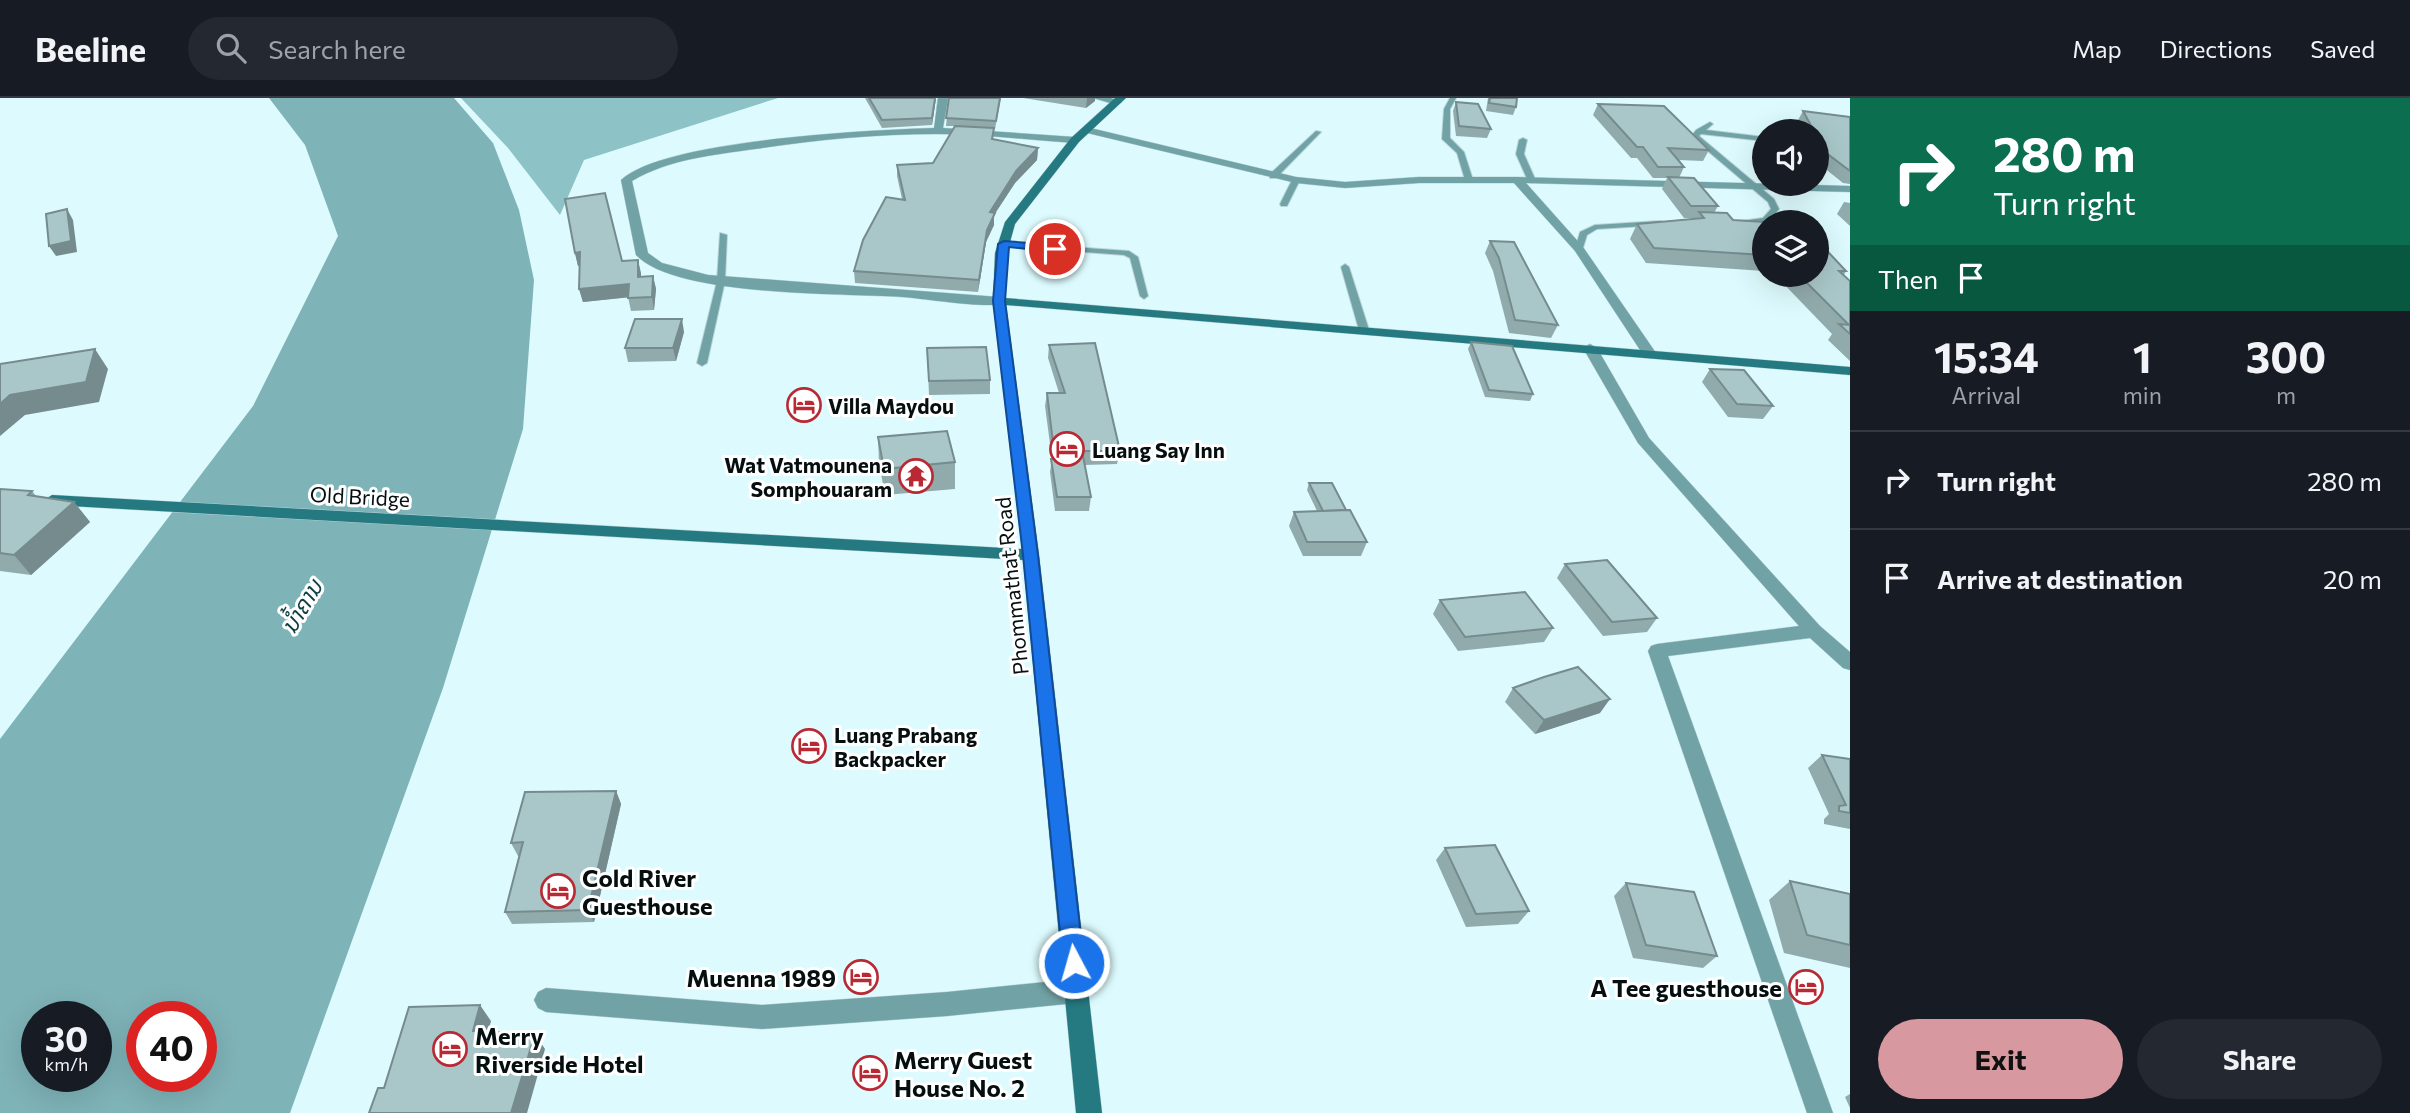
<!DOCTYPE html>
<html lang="en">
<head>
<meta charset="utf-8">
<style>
  body { margin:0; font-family:Commissioner,"Noto Sans Lao",sans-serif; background:#242831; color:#f1f3f6; height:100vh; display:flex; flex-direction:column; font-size:26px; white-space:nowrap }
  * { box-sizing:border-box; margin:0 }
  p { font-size:23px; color:#9ea1a6 }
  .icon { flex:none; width:38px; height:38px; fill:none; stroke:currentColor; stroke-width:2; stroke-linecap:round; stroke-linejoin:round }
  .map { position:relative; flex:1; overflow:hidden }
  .sheet { display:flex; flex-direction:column; background:#171b24; width:560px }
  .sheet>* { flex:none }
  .top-card { background:#0b6e4f; color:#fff; overflow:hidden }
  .fabs { position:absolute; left:1752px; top:21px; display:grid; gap:14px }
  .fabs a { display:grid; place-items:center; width:77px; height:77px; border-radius:50%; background:#171b24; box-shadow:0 7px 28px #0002; font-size:35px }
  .speed { position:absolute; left:21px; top:903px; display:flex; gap:14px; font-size:35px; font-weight:700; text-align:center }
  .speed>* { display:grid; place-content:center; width:91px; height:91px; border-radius:50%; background:#171b24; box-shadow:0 7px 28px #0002; line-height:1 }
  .speed small { font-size:18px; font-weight:400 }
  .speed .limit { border:10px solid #d22; background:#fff; color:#111 }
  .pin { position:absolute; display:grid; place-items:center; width:60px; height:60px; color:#fff; margin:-30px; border:4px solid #fff; border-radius:50%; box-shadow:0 2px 7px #0007 }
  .me { position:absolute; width:77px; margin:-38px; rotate:354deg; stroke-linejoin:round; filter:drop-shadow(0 0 5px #0008) }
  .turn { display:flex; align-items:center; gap:24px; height:147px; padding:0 28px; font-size:32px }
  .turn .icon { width:91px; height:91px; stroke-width:2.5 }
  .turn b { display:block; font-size:49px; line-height:60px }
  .then { display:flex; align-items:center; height:66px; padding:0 28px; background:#0003; gap:14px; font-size:26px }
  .eta { display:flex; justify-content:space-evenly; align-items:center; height:119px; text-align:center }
  .eta b { font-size:42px; font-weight:700; line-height:49px }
  .action { display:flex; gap:14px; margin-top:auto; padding:14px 28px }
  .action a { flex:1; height:80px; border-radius:42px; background:#d8989f; color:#111; font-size:28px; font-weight:700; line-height:80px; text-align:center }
  .action a+a { background:#242831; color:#f1f3f6 }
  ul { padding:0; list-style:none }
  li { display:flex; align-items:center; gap:21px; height:98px; padding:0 28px; border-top:2px solid #363941 }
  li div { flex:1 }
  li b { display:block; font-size:26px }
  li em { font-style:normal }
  header { display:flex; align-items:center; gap:42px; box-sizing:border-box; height:98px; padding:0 35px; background:#171b24; border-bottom:2px solid #363941 }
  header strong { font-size:33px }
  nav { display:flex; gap:38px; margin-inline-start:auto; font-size:24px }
  .search { width:490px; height:63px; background:#242831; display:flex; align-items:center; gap:18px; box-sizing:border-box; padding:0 24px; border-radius:38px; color:#9ea1a6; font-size:26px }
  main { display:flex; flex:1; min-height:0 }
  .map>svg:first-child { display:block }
</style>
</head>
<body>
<header>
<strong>Beeline</strong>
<div class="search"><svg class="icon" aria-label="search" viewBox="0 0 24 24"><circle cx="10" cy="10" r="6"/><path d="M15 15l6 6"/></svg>Search here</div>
<nav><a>Map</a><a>Directions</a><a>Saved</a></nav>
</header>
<main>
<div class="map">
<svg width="1850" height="1015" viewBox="0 0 1850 1015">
  <rect width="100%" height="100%" fill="#ddfbfe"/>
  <polygon fill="#8dc2c6" points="461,0 778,0 584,62 560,117 508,50"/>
  <path fill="#7eb3b8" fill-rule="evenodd" d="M269 0H454L493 45 519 112 534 182 523 331 443 590 290 1015H0V641L253 308 338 138 305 47ZM37 919H96V978H37ZM142 919H201V978H142Z"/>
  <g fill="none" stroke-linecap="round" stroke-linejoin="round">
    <g stroke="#bad5d8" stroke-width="2">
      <g id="lane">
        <polygon points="1450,0 1456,0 1450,11 1450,40 1464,54 1473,82 1469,84 1465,82 1457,55 1442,41 1444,11"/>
        <polygon points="1710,24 1713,26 1706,32 1764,39 1764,43 1701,36 1699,38 1774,101 1779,111 1768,124 1741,127 1737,125 1741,123 1763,120 1771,111 1768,104 1696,43 1693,36 1696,32"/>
        <polygon points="1316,33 1321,34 1276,80 1270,80 1270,76"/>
        <polygon points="1523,40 1527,42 1524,56 1536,83 1532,85 1528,83 1516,56 1519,42"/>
        <polygon points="1293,80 1300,82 1287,108 1281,108 1280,106"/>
        <polygon points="1659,123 1662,123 1662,127 1597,131 1587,137 1582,153 1575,151 1580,134 1595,127"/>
        <polygon points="720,135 727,137 725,183 707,265 702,268 697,265 717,183"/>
        <polygon points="1001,144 1129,153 1138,159 1148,198 1144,201 1140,198 1130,160 1124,157 1004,148 1000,146"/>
        <polygon points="1345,166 1349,169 1369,232 1367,234 1364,235 1359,232 1341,169"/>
      </g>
    </g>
    <g stroke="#bad5d8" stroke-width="1">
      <g id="street">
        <path d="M938 0H948L943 30 1075 39 1080 42 1075 45C1029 42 982 36 936 36 876 36 814 42 755 51 713 57 669 61 632 83L648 155 662 165 708 177 999 199 1003 200V206C981 210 928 201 902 199 842 195 676 199 636 157L621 82C663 42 870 32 934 30Z"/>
        <polygon points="1093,0 1111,0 1122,4 1117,7"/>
        <polygon points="1086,29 1296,79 1345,84 1419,79 1517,79 1850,88 1850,94 1526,85 1583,149 1656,255 1649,259 1644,258 1575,153 1514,85 1419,85 1345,90 1296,85 1083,34 1083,30"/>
        <polygon points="1590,246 1597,250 1649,340 1820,528 1850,554 1850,572 1843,570 1810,540 1668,558 1833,1015 1807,1015 1648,553 1651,548 1657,546 1799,528 1638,345 1583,250"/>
        <polygon points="1076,881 1084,885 1088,893 1084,901 1076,905 947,918 762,931 546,914 538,910 534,902 538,894 546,890 762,907 947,894"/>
      </g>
    </g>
    <g stroke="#bad5d8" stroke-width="1">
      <polygon id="secondary" points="1115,0 1126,0 1079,44 1015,126 1007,155 1005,200 1850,269 1850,277 1006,207 1039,457 1102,1015 1076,1015 1023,462 52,407 44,402 52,397 1022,451 993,203 995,155 1005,124 1071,40"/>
    </g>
    <use href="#lane" fill="#71a2a6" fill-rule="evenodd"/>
    <use href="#street" fill="#71a2a6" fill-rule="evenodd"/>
    <use href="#secondary" fill="#257980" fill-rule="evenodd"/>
  </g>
  <g fill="#91abad">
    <polygon points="865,0 936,0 932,27 882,30"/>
    <polygon points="949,0 1001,0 995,31 994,31 993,41 1038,50 1037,62 1015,85 994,117 994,127 986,144 978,194 855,185 854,173 902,101 897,78 897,67 933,65 955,28 946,28"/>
    <polygon points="1023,0 1095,0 1095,3 1086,10"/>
    <polygon points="1488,0 1517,0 1516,9 1513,17 1486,13"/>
    <polygon points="1456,4 1491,31 1487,40 1456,38 1453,13"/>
    <polygon points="1598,6 1709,52 1703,63 1678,62 1684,69 1679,80 1718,108 1714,115 1733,122 1764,124 1764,173 1646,165 1630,141 1637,126 1696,120 1684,120 1662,91 1667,80 1653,80 1637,60 1631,60 1593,17"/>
    <polygon points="1803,13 1850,19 1850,86 1843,85 1818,65 1816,62 1816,33 1802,33 1797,24"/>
    <polygon points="1844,104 1850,105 1850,128 1837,116"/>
    <polygon points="1816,141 1846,173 1844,177 1850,183 1850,263 1828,242 1832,236 1775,177 1816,177"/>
    <polygon points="1490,143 1558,227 1551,240 1509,235 1493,173 1485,155"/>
    <polygon points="575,155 622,163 638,162 641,179 653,178 656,191 654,212 631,213 628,199 583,204 579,191 580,168 578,168"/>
    <polygon points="684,234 676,263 628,264 625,250"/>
    <polygon points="1471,244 1533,296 1530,303 1485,299 1468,251"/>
    <polygon points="1049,247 1120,353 1117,366 1085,367 1091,399 1089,413 1055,413 1050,374 1052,361 1045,308 1047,295 1059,295 1048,260"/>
    <polygon points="927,250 990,282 990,296 929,297"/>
    <polygon points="1710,271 1773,308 1763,321 1728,319 1702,284"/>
    <polygon points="878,339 955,364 955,391 885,397 879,365"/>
    <polygon points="1309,385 1346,412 1367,444 1361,458 1303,458 1289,428 1294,414 1317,413 1307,392"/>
    <polygon points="0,391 32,393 37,399 74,404 90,424 31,477 0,473"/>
    <polygon points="1565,466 1657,520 1647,534 1603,538 1557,480"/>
    <polygon points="1440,502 1553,530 1544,544 1458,553 1433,516"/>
    <polygon points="1513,590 1600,615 1535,636 1505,604"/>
    <polygon points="1822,657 1850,661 1850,731 1824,726 1824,721 1829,716 1808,670"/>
    <polygon points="616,693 621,706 594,824 512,826 505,814 519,758 518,758 511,745"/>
    <polygon points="1445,750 1529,813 1518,826 1466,829 1436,762"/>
    <polygon points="1790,783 1850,796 1850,870 1784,855 1769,802"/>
    <polygon points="1626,785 1717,858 1703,870 1633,860 1614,798"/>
    <polygon points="1850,996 1850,1010 1845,999"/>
  </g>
  <g fill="#768b8d">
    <polygon points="935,0 936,0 932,27 932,20"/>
    <polygon points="1087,0 1095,0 1095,3 1086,10"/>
    <polygon points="1038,50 1037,62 1015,85 994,117 994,127 986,144 978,194 979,182 990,114 1016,73"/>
    <polygon points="67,111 73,122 77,154 56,158 49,148"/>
    <polygon points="580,154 583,167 578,168 575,155"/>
    <polygon points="638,162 641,175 641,192 638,179"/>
    <polygon points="653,178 656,191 654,212 652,199"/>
    <polygon points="629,186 632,199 583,204 579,191"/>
    <polygon points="682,221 684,234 676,263 673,250"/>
    <polygon points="95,251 108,271 99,304 25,317 0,338 0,306 10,297"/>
    <polygon points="74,404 90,424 31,477 14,457"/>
    <polygon points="1610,601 1600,615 1535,636 1544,622"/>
    <polygon points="616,693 621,706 594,824 588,812"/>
    <polygon points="480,907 491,923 485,948 473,933"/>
    <polygon points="535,936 545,951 527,1015 511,1015"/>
  </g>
  <g fill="#a9c7c9" stroke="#768b8d" stroke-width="2">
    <polygon points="869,0 935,0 932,20 882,22"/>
    <polygon points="949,0 1000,0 996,23 946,20"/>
    <polygon points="1490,0 1517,0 1516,9 1489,5"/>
    <polygon points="1456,4 1478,6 1491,31 1459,28"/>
    <polygon points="1598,6 1664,8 1709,52 1668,50 1684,69 1658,69 1643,49 1637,49"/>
    <polygon points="1803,13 1850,19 1850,73 1825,54 1816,38 1816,33 1814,33"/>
    <polygon points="955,28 994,30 992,41 1038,50 1016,73 990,114 995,115 987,132 979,182 854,173 863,142 886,99 905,102 897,67 933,65"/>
    <polygon points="1668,79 1694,80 1718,108 1691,108"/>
    <polygon points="605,95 622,163 638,162 638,179 653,178 652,199 628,200 629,186 579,191 580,154 575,155 565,101"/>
    <polygon points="67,111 71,143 49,148 46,116"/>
    <polygon points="1699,114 1727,115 1733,122 1765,124 1764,124 1764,157 1654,150 1637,126 1704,120"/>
    <polygon points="1816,141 1846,173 1839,173 1850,183 1850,236 1839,226 1849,227 1799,177 1816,177"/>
    <polygon points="1490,143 1514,144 1558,227 1515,222 1499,160"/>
    <polygon points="635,221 682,221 673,250 625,250"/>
    <polygon points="1471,244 1512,248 1533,296 1489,292"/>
    <polygon points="1095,245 1120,353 1082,353 1091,399 1057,399 1051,361 1055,361 1047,295 1065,295 1049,247"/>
    <polygon points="986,249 990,282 929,283 927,250"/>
    <polygon points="95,251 86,284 10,297 0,306 0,266"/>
    <polygon points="1710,271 1744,272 1773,308 1737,306"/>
    <polygon points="947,333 955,364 884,371 878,339"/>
    <polygon points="1309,385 1332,385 1346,412 1323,413"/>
    <polygon points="0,391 32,393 28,397 74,404 14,457 0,455"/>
    <polygon points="1350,412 1367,444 1307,444 1294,414"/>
    <polygon points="1607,462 1657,520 1612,524 1565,466"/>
    <polygon points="1525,494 1553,530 1465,539 1440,502"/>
    <polygon points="1578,569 1610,601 1544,622 1513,590 1544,579"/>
    <polygon points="1822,657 1850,661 1850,715 1839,713 1839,708 1846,707"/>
    <polygon points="616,693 588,812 505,814 523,744 511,745 525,694"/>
    <polygon points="1495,747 1529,813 1476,816 1445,750"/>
    <polygon points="1790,783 1850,796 1850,847 1807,837"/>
    <polygon points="1626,785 1694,794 1717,858 1646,847"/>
    <polygon points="480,907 473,933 535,936 511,1015 369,1015 378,990 384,990 409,909"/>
  </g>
  <polygon fill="#1a73e8" stroke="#114b97" stroke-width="2" points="1004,143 1055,147 1061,151 1055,154 1009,149 1005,203 1038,457 1084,865 1081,873 1074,875 1066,873 1063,865 1023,457 993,203 998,146"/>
  <defs>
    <g id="hotel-ring" transform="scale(1.75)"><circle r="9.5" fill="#fff" stroke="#b92934" stroke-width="1.5"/><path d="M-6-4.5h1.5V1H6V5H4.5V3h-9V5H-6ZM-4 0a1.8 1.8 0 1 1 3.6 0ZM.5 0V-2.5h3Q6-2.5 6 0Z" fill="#b92934"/></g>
    <g id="temple-ring" transform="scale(1.75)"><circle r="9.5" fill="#fff" stroke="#b92934" stroke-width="1.5"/><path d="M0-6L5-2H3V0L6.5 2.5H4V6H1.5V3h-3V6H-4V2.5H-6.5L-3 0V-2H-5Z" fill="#b92934"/></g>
  </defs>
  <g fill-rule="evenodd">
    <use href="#hotel-ring" x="804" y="307"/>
    <use href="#hotel-ring" x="1067" y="351"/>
    <use href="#temple-ring" x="916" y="378"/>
    <use href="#hotel-ring" x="809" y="648"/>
    <use href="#hotel-ring" x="558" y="793"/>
    <use href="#hotel-ring" x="861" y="879"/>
    <use href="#hotel-ring" x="1806" y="889"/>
    <use href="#hotel-ring" x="450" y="951"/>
    <use href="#hotel-ring" x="870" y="975"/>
  </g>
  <g text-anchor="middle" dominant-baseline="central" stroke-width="6" stroke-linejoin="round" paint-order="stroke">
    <g font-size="21" font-weight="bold" fill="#050f10" stroke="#fff" text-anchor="start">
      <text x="828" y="307">Villa Maydou</text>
      <text x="1092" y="351">Luang Say Inn</text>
      <text x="892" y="366" text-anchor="end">Wat Vatmounena<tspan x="892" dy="24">Somphouaram</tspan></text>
      <text x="834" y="636">Luang Prabang<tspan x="834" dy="24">Backpacker</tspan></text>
    </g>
    <g font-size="21" fill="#050f10" stroke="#fff">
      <text transform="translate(360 398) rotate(3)">Old Bridge</text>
      <text transform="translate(1011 488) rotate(-96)">Phommathat Road</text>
    </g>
    <g font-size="23" font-style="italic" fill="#0e4144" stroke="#fff">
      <text transform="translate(301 508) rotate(-59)">ນ້ຳຄານ</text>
    </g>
    <g font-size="24" font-weight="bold" fill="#050f10" stroke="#fff" text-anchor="start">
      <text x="582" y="779">Cold River<tspan x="582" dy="28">Guesthouse</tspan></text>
      <text x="836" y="879" text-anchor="end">Muenna 1989</text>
      <text x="1782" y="889" text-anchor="end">A Tee guesthouse</text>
      <text x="475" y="937">Merry<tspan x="475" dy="28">Riverside Hotel</tspan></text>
      <text x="894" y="961">Merry Guest<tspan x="894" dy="28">House No. 2</tspan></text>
    </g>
  </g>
</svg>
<div class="fabs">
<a><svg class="icon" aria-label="sound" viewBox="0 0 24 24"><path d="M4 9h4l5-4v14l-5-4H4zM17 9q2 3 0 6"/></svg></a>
<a><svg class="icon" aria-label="layers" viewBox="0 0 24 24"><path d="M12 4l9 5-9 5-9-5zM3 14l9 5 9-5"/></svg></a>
</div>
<div class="speed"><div>30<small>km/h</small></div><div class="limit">40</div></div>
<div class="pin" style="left:1055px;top:151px;background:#d93025"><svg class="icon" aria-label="arrive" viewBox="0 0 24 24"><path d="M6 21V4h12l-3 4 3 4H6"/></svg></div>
<svg class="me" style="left:1074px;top:865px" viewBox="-20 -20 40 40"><circle r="17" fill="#1a73e8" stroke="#fff" stroke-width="3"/><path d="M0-11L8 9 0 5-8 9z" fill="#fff"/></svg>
</div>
<section class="sheet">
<div class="top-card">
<div class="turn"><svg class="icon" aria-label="right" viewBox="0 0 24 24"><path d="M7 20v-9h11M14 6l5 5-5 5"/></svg><div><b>280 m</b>Turn right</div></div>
<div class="then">Then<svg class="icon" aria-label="arrive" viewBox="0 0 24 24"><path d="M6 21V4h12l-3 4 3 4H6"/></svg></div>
</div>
<div class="eta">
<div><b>15:34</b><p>Arrival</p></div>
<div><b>1</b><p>min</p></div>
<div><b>300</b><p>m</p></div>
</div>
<ul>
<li><svg class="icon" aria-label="right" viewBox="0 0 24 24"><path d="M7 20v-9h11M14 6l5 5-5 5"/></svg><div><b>Turn right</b></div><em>280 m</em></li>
<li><svg class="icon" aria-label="arrive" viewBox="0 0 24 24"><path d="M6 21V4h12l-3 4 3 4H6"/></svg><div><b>Arrive at destination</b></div><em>20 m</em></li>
</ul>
<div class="action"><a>Exit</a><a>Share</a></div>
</section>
</main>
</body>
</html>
